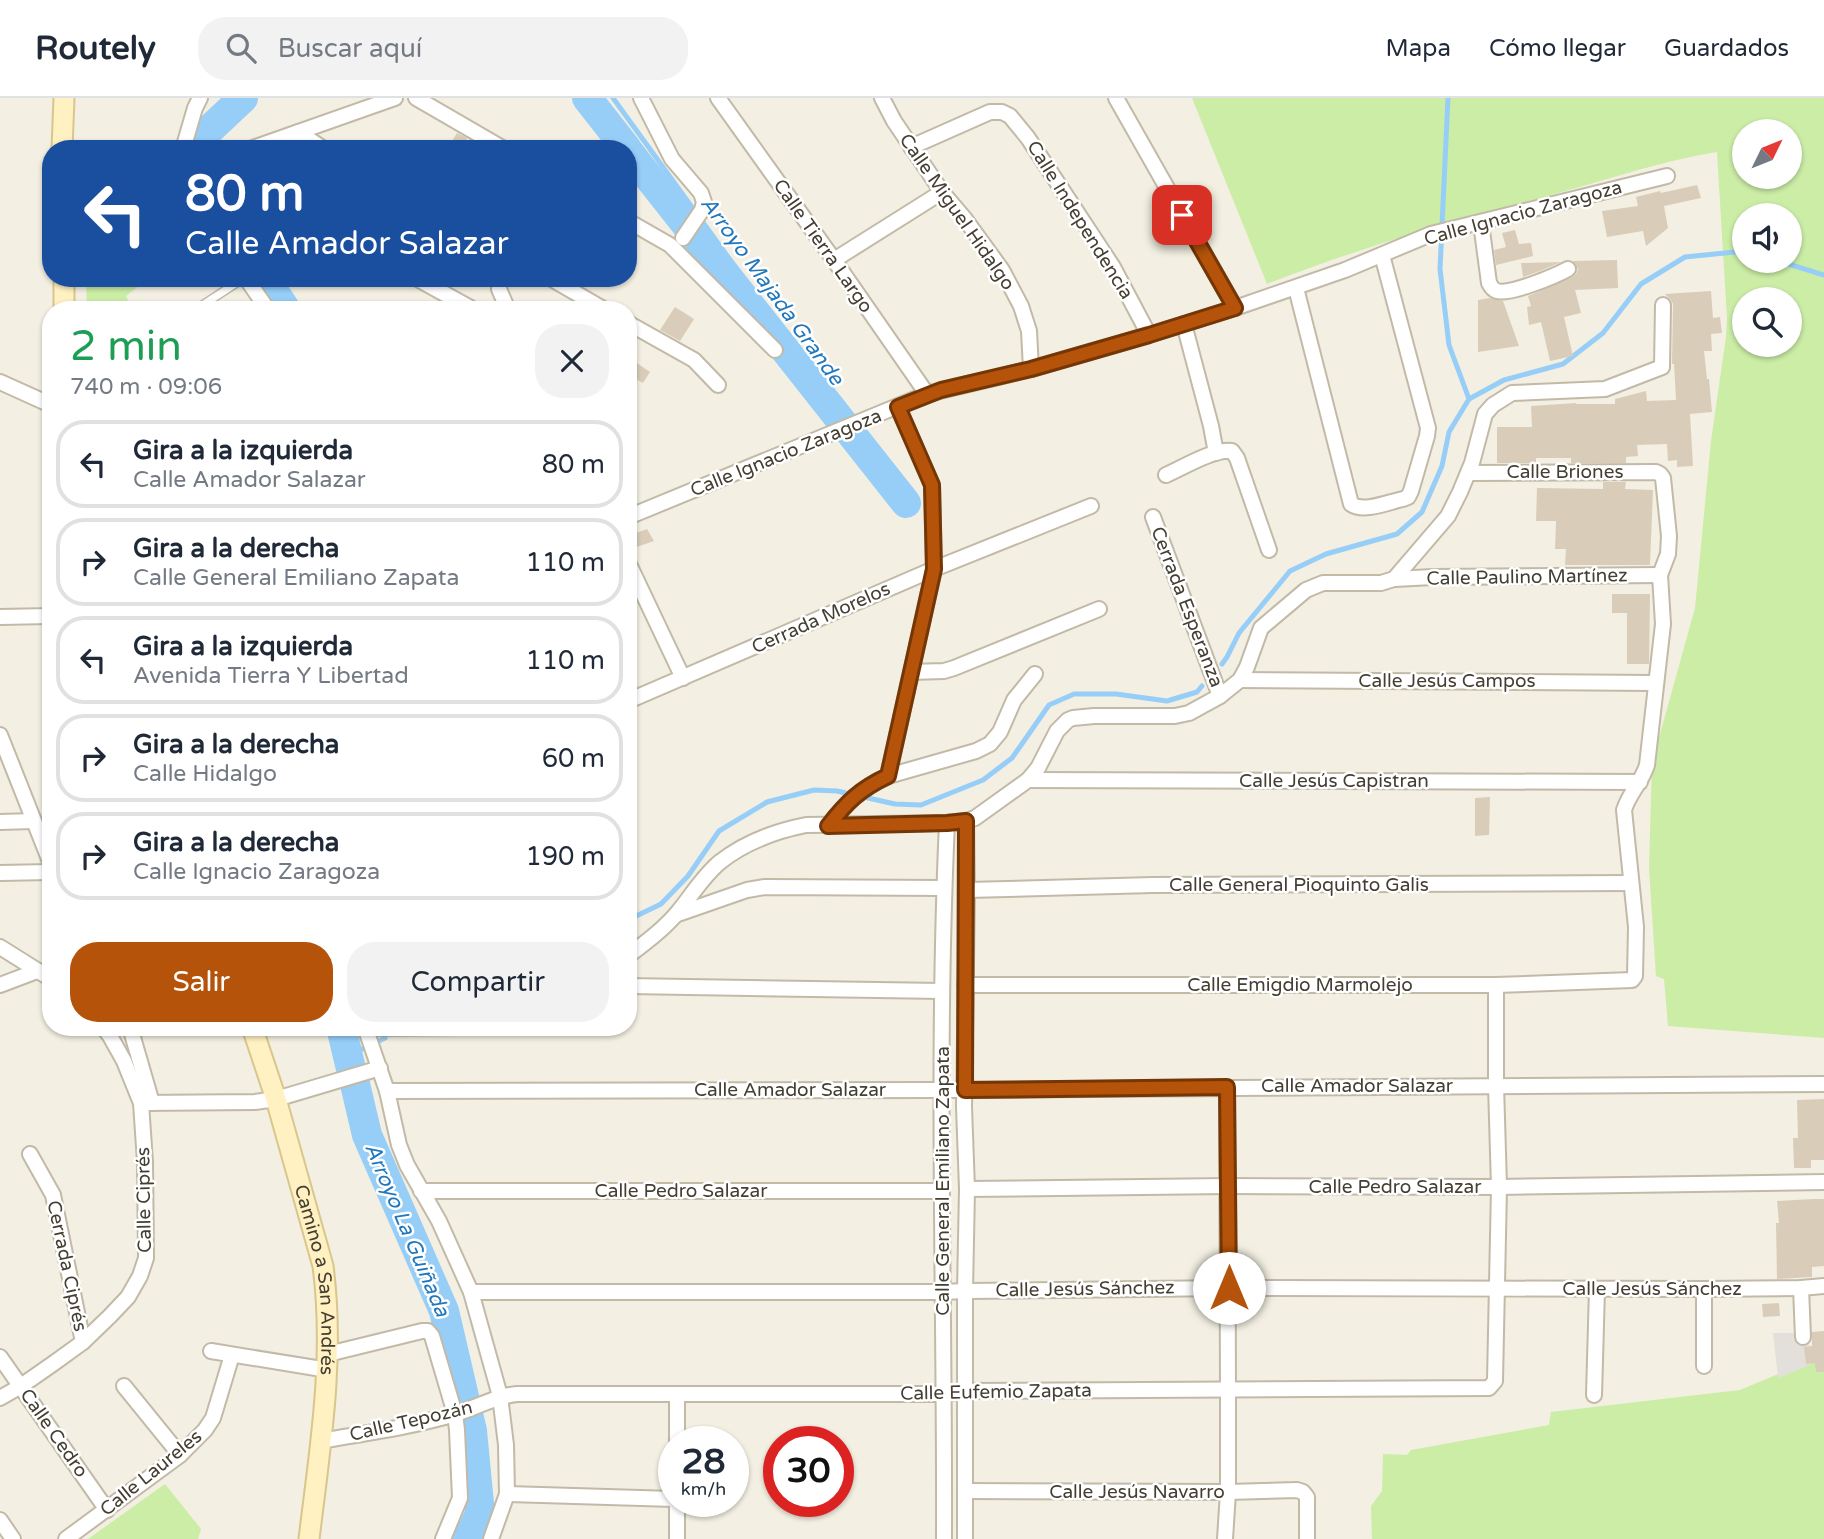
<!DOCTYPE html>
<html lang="es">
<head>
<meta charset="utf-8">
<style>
  body { margin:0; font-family:"Varela Round",sans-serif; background:#f2f2f3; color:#1f2937; height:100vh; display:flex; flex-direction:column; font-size:26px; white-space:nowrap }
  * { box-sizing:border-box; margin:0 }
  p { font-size:23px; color:#747a83 }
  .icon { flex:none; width:38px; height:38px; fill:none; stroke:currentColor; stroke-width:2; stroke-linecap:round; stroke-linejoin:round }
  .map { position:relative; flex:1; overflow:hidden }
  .panel { position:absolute; left:42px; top:203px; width:595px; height:735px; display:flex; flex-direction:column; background:#fff; border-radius:28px; box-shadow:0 2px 5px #0004 }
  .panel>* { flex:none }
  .hud { position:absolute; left:42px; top:42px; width:595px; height:147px; border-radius:28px; box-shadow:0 2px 5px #0004; background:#1a4fa0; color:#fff; overflow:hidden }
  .needle { width:46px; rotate:47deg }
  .buttons { position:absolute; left:1732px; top:21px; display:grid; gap:14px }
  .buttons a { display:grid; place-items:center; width:70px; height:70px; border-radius:50%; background:#fff; box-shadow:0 2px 5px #0004; font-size:35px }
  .speed { position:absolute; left:658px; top:1328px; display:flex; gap:14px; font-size:35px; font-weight:700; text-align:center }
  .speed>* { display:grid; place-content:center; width:91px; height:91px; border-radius:50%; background:#fff; box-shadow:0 2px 5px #0004; line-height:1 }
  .speed small { font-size:18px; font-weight:400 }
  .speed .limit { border:10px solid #d22; background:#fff; color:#111 }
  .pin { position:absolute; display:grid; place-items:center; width:60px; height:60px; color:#fff; margin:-30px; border-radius:14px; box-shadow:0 4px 10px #0006 }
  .me { position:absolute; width:77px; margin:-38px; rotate:0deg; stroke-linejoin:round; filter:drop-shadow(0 0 5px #0008) }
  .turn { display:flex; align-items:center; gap:24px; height:147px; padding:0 28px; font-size:32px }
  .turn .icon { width:91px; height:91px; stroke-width:2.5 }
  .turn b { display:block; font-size:49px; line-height:60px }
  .round { display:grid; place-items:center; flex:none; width:74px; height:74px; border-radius:28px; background:#f2f2f3 }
  .summary { display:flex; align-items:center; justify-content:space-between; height:119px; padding:0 28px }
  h1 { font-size:42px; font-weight:600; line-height:52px; color:#1e9e55 }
  .primary-button { display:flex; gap:14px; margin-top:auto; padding:14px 28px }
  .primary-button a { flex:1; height:80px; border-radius:28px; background:#b45309; color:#fff; font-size:28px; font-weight:600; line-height:80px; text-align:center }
  .primary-button a+a { background:#f2f2f3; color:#1f2937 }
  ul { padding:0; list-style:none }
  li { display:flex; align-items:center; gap:21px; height:88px; margin:0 14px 10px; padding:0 14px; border:4px solid #e0e1e3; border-radius:28px }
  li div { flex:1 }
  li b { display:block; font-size:26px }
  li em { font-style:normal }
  header { display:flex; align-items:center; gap:42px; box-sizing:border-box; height:98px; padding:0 35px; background:#fff; border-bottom:2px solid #e0e1e3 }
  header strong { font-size:33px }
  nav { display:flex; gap:38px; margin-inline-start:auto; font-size:24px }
  .search { width:490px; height:63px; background:#f2f2f3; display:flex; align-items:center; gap:18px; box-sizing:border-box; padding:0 24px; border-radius:28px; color:#747a83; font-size:26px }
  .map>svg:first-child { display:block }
</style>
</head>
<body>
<header>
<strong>Routely</strong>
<div class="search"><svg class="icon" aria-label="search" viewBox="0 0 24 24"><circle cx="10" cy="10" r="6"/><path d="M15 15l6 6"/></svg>Buscar aquí</div>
<nav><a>Mapa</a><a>Cómo llegar</a><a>Guardados</a></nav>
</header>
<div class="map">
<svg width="1824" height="1441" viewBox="0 0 1824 1441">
  <rect width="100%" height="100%" fill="#f3efe2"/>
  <g fill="#cbeda6" fill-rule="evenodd">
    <path d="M1192 0H1824V940L1668 928 1664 881 1656 878 1649 770 1652 665 1695 510 1711 343 1726 239 1727 220 1717 54C1665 62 1613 80 1562 94 1462 121 1363 148 1267 186ZM1745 33H1790V79H1745ZM1745 117H1790V163H1745ZM1745 201H1790V247H1745Z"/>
    <polygon points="86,180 143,180 145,183 126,198 133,212 87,212"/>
    <polygon points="1824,1257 1824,1441 1372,1441 1371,1408 1382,1393 1383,1356 1407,1357 1411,1352 1549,1327 1551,1314 1740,1292"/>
    <polygon points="165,1386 201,1431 198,1441 88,1441"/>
  </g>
  <polygon fill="#e3e0dc" points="1773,1235 1807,1235 1812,1266 1778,1280"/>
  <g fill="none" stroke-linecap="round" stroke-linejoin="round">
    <g stroke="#96cef8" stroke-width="5">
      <polyline points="613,0 906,405"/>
      <polyline points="1448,0 1440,171 1449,247 1469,301"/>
      <polyline points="1779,163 1824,177"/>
      <polyline points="1222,566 1227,559 1239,535 1290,473 1326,456 1397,436 1422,414 1442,368 1449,334 1469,301 1504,282 1563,266 1603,235 1641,186 1685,159 1745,153"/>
      <polyline points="628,822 661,806 688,778 719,733 767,704 814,692 837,693 895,706 921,707 983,682 1012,660 1049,607 1074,596 1116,596 1167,603 1197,594 1202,588"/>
      <polyline points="348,958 385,940"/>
    </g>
    <g stroke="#96cef8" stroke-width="30">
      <polyline points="587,0 627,51"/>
      <polyline points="195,51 208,33 243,0"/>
      <polyline points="628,53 906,405"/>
      <polyline points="265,180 286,212"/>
      <polyline points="341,929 351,971"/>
      <polyline points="355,986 367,1037 444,1213 472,1333 480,1416 468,1441"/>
    </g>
  </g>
  <g fill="#d9cdb9">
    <polygon points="457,35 467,40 462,51 447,51"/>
    <polygon points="1697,87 1701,100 1664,108 1668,130 1646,148 1643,133 1607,139 1602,113 1638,108 1636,99 1660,93 1661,95"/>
    <polygon points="1515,132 1519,146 1531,145 1533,158 1496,167 1494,152 1506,149 1502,135"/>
    <polygon points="1617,162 1618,190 1575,192 1581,215 1564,219 1573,258 1550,263 1541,224 1529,227 1527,209 1531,208 1528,198 1573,179 1576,176 1578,171 1573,163"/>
    <polygon points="1561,164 1540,173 1523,179 1521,165"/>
    <polygon points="1711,193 1713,220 1720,219 1722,235 1711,236 1712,253 1704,253 1707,281 1709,281 1712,314 1690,316 1693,368 1677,369 1677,362 1668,363 1667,346 1637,347 1638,358 1626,359 1626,365 1571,365 1571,360 1536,360 1536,365 1497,365 1497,329 1532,329 1531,308 1576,305 1576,306 1615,306 1615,301 1646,293 1647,303 1676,302 1674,266 1672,266 1673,206 1671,202 1665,196"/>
    <polygon points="1490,200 1503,203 1519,248 1478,254 1478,202"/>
    <polygon points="675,209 694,221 680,243 660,232"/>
    <polygon points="628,259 650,274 643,285 628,277"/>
    <polygon points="1603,384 1626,384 1625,391 1653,392 1650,467 1565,467 1566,451 1555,451 1556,423 1536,423 1537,390 1603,391"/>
    <polygon points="647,431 654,443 628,452 628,438"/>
    <polygon points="1612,496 1650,496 1649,566 1627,566 1627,515 1612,515"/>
    <polygon points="1490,699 1489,737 1475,738 1475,700"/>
    <polygon points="1824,1001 1824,1062 1811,1062 1811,1070 1794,1070 1793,1040 1798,1040 1797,1002"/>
    <polygon points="1813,1101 1824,1101 1824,1168 1812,1169 1812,1179 1777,1181 1776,1125 1779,1125 1777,1103"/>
    <polygon points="1779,1205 1780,1218 1763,1219 1762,1206"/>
    <polygon points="1824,1233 1824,1274 1816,1274 1815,1265 1806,1266 1804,1249 1812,1248 1812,1234"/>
  </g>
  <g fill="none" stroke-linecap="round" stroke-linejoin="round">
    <g stroke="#c2baa7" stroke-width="10">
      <polyline id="lane" points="195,212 244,180"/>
    </g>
    <g stroke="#c2baa7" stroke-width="18">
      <g id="street">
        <polyline points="416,0 504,51"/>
        <polyline points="641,0 672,61 701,95 704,104 702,112 683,140"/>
        <polyline points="718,0 834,162 927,296"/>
        <polyline points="882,0 894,23 942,94 965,121 1002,172 1021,208 1029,233 1031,271"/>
        <polyline points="1116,0 1235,210"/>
        <polyline points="298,34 324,51"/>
        <polyline points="911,49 990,14 1002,14 1010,18 1028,40 1113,169 1149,237"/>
        <polyline points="183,51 195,10 200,0"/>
        <polyline points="250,51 395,0"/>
        <polyline points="628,123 670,147 775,252"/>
        <path d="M1481 125 1489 185C1492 189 1491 191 1497 193 1510 197 1555 178 1568 171"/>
        <polyline points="834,162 942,94"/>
        <polyline points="246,180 268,212"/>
        <polyline points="416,180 474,212"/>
        <polyline points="550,180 605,212"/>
        <path d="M1296 190 1351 406C1364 415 1388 404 1403 401L1408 399 1411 393 1427 338 1428 330 1382 157"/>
        <polyline points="499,191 508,212"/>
        <polyline points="628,225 694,262 718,287"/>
        <polyline points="1184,226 1211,328 1216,355"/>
        <polyline points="0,284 51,307"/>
        <path d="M1166 377C1184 369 1213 351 1232 353L1237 360 1269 452"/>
        <polyline points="628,419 927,296 1031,271 1149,237 1235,210 1345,172 1431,136 1667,78"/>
        <polyline points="1153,419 1220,598"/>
        <polyline points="628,464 683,580"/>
        <polyline points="1394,481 1433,479 1660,477"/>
        <polyline points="0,519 51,518"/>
        <polyline points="911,574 944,573 954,570 1099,511"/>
        <polyline points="1240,582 1655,585"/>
        <polyline points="628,603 934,471 1091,408"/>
        <polyline points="0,637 51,766"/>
        <polyline points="888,678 976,653 990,646 1000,634 1014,602 1035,576"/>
        <polyline points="1028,682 1640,684"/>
        <polyline points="0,724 33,723"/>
        <path d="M828 728C847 704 860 691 888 678L934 471 932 387 898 309"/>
        <polyline points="0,775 51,774"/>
        <polyline points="967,792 1153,787 1631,785"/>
        <polyline points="678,816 747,792 765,789 944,790"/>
        <polyline points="0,849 51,881"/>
        <path d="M628 858C645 845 664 831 678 814 692 797 703 778 720 764 744 745 776 733 806 727L947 725 966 723 975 720 1028 682 1038 670 1057 633 1068 622 1073 620 1094 618H1175L1189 615 1220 598 1240 582 1247 569 1261 530 1306 492 1323 485H1381L1394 481 1448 418 1460 394 1472 365 1485 316 1493 307 1512 295 1605 291 1662 269 1663 207"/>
        <polyline points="0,887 37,873"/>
        <path d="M965 887H1496L1632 882 1635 878 1636 829 1624 712C1629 695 1642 684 1647 667L1663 526 1660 477 1668 456 1669 438 1663 380 1660 376 1656 374 1468 375"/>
        <polyline points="628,888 942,893"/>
        <polyline points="130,929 152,1005"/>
        <polyline points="365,929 387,993 399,1047 407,1067 439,1123 471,1194 500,1298 506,1347 507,1396 491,1441"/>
        <polyline points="365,930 457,929"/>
        <polyline points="387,993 941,992 1824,986"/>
        <polyline points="141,1005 255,1004 276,1001 380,970"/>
        <polyline points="30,1056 53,1097 83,1244"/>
        <polyline points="967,1091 1228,1088 1499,1089 1824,1084"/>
        <polyline points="421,1093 942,1093"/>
        <polyline points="1801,1190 1803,1239"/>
        <polyline points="471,1194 943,1194 965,1193 1229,1190 1704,1191 1801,1190 1824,1188"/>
        <polyline points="211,1253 328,1272"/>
        <polyline points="328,1256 422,1233 428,1233 432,1238 455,1316 457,1332 460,1400 443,1441"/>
        <polyline points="0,1259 107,1412"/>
        <polyline points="1704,1268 1704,1191"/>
        <polyline points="124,1288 180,1357"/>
        <polyline points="1594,1297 1597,1191"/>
        <polyline points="0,1300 21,1288 54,1265 83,1244 110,1218 128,1199 140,1178 146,1160 145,1064 141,1005 124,963 110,938 103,929"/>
        <path d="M321 1343C366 1335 411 1329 455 1316 476 1310 495 1298 517 1296H944L965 1293 1489 1290 1495 1283 1499 1089 1496 987V887"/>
        <polyline points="677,1344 677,1296"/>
        <polyline points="965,1393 1228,1394 1297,1392 1303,1394 1307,1399 1307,1441"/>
        <polyline points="507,1396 674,1401"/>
        <polyline points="0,1422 13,1441"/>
        <polyline points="66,1441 180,1357 205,1332 213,1320 232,1257"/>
        <polyline points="677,1441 677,1404"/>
        <path d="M944 1441C945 1202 936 964 947 725"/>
        <polyline points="965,1441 965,1193 967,1091 964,1009 967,792 966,723"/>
        <polyline points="1225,1441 1228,1394 1228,1291 1227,989"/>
      </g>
    </g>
    <g stroke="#d9c68c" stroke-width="23">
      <g id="secondary">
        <polyline points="62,51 64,0"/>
        <polyline points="64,180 64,212"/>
        <path id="s1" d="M252 929 276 1001 323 1168C335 1260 320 1350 309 1441"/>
      </g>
    </g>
    <use href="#lane" stroke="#fff" stroke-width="7"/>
    <use href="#street" stroke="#fff" stroke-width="14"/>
    <use href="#secondary" stroke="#fff1c1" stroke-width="19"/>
  </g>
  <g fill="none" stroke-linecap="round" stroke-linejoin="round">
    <g stroke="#753606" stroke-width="18">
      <path id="route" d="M1182 117 1235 210 1149 237 1031 271 941 292 898 309 932 387 934 471 888 678C860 691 847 704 828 728L947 725 966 723 965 992 1227 989 1229 1190"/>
    </g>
    <use href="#route" stroke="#b45309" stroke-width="12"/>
  </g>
  <g text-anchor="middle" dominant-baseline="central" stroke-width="5" stroke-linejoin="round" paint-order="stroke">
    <g font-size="19" fill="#453e32" stroke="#fff">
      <text transform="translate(957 114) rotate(55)">Calle Miguel Hidalgo</text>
      <text transform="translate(1523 115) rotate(-15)">Calle Ignacio Zaragoza</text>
      <text transform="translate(1080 122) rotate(58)">Calle Independencia</text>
      <text transform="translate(823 148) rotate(55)">Calle Tierra Largo</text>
      <text transform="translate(786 355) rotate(-22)">Calle Ignacio Zaragoza</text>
      <text x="1565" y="374">Calle Briones</text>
      <text transform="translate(1527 479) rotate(-1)">Calle Paulino Martínez</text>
      <text transform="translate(1187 509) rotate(69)">Cerrada Esperanza</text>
      <text transform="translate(821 520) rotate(-24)">Cerrada Morelos</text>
      <text x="1447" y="583">Calle Jesús Campos</text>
      <text x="1334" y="683">Calle Jesús Capistran</text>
      <text x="1299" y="787">Calle General Pioquinto Galis</text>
      <text x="1300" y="887">Calle Emigdio Marmolejo</text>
      <text x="1357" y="988">Calle Amador Salazar</text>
      <text x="790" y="992">Calle Amador Salazar</text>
      <text transform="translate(943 1083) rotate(-90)">Calle General Emiliano Zapata</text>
      <text x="1395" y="1089">Calle Pedro Salazar</text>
      <text x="681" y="1093">Calle Pedro Salazar</text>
      <text transform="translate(144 1102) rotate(-91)">Calle Ciprés</text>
      <text transform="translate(67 1168) rotate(78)">Cerrada Ciprés</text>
      <text stroke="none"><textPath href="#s1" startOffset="262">Camino a San Andrés</textPath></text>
      <text transform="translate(1085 1191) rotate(-1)">Calle Jesús Sánchez</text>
      <text x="1652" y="1191">Calle Jesús Sánchez</text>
      <text transform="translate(996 1294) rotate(-1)">Calle Eufemio Zapata</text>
      <text transform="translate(411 1323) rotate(-13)">Calle Tepozán</text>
      <text transform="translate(54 1335) rotate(55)">Calle Cedro</text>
      <text transform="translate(151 1375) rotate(-39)">Calle Laureles</text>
      <text x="1137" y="1394">Calle Jesús Navarro</text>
    </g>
    <g font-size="21" font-style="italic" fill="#2077bd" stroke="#fff">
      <text transform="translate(772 193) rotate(54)">Arroyo Majada Grande</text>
      <text transform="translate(407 1132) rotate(67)">Arroyo La Guiñada</text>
    </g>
  </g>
</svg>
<div class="buttons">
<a><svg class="needle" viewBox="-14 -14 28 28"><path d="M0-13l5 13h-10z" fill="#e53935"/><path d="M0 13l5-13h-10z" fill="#747a83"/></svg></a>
<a><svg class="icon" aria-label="sound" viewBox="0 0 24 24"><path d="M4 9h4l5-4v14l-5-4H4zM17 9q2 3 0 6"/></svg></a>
<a><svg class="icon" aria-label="search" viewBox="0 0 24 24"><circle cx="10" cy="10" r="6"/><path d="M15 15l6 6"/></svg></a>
</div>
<div class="speed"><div>28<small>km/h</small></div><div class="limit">30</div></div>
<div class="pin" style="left:1182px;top:117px;background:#d93025"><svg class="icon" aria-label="arrive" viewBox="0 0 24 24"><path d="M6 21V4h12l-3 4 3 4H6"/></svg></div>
<svg class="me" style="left:1229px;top:1190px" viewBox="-20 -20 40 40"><circle r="19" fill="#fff"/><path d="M0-13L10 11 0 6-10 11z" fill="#b45309"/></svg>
<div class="hud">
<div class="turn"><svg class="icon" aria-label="left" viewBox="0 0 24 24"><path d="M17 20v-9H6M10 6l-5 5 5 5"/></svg><div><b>80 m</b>Calle Amador Salazar</div></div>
</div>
<section class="panel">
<div class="summary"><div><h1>2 min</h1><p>740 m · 09:06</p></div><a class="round"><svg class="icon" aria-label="close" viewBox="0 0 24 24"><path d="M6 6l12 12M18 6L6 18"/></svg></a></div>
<ul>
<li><svg class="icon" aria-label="left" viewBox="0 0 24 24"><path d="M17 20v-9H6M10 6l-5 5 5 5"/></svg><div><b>Gira a la izquierda</b><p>Calle Amador Salazar</p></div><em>80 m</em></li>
<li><svg class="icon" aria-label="right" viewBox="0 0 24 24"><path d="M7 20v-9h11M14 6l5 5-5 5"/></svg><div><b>Gira a la derecha</b><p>Calle General Emiliano Zapata</p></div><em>110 m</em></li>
<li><svg class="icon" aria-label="left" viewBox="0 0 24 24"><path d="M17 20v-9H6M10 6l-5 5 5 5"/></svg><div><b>Gira a la izquierda</b><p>Avenida Tierra Y Libertad</p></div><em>110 m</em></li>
<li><svg class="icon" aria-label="right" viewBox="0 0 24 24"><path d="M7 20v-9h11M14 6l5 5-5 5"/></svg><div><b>Gira a la derecha</b><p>Calle Hidalgo</p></div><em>60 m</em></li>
<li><svg class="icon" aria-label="right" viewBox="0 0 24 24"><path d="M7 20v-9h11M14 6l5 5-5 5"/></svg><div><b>Gira a la derecha</b><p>Calle Ignacio Zaragoza</p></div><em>190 m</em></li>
</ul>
<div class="primary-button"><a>Salir</a><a>Compartir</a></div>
</section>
</div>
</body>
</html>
